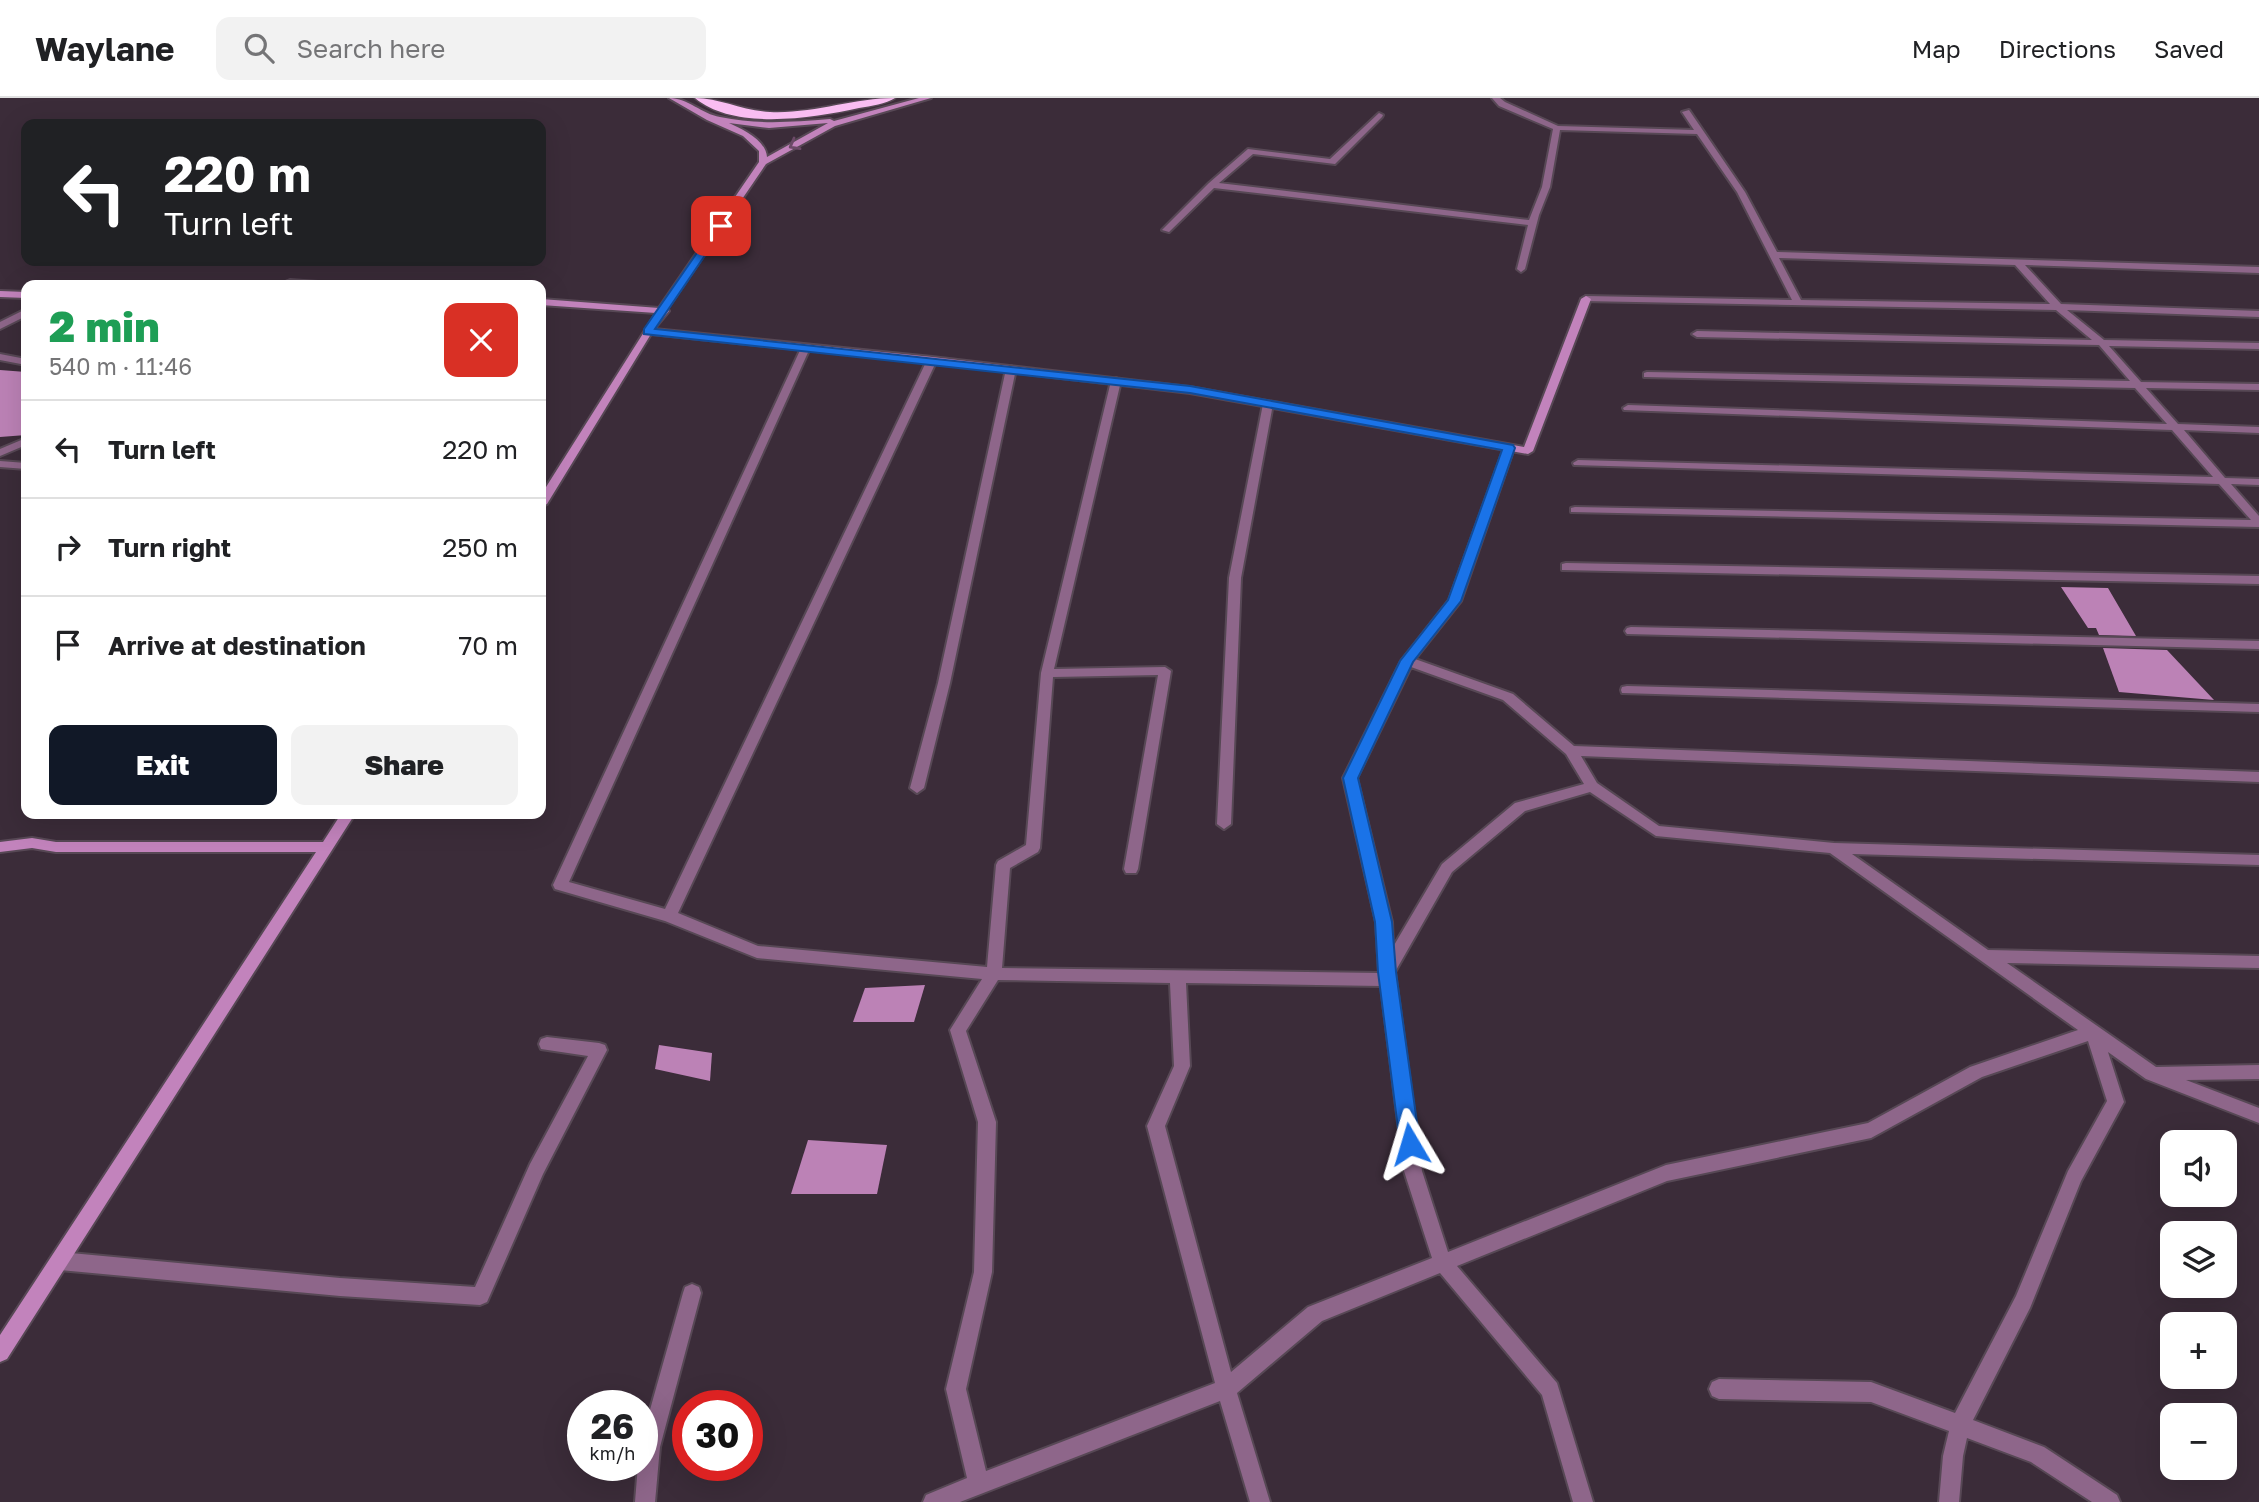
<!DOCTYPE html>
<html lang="en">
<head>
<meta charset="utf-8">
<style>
  body { margin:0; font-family:"Golos Text",sans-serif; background:#f2f2f2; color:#202124; height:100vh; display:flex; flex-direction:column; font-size:26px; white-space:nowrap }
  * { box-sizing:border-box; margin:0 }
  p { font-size:23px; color:#757577 }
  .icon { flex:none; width:38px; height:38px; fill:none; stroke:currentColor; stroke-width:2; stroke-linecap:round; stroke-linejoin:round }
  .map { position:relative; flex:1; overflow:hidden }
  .side { position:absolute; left:21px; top:182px; width:525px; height:539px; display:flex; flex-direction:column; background:#fff; border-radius:14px; box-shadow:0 7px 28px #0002 }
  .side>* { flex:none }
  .top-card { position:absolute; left:21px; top:21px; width:525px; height:147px; border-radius:14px; box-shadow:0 7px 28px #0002; background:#202124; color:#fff; overflow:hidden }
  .fabs { position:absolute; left:2160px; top:1032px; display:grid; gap:14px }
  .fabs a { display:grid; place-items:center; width:77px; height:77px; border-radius:14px; background:#fff; box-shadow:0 7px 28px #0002; font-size:35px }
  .speed { position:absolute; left:567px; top:1292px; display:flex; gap:14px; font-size:35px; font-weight:700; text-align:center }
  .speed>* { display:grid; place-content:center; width:91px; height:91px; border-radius:50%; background:#fff; box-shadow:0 7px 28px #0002; line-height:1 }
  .speed small { font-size:18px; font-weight:400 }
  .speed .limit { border:10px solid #d22; background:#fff; color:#111 }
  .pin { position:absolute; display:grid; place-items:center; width:60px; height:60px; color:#fff; margin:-30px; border-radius:14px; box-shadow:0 4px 10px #0006 }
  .me { position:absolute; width:77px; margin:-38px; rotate:353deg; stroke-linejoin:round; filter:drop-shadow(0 0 5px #0008) }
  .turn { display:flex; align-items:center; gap:24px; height:147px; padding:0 28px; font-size:32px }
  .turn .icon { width:91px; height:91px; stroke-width:2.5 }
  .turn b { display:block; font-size:49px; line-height:60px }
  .round { display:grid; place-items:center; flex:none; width:74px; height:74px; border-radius:14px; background:#f2f2f2 }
  .overview { display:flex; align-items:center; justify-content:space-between; height:119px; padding:0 28px }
  h1 { font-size:42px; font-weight:800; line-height:52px; color:#1e9e55 }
  .cta { display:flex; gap:14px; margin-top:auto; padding:14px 28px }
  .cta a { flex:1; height:80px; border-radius:14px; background:#111827; color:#fff; font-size:28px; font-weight:800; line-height:80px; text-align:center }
  .cta a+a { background:#f2f2f2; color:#202124 }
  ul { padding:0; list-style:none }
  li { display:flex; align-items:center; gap:21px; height:98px; padding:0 28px; border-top:2px solid #e0e0e0 }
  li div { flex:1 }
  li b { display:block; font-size:26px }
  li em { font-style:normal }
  header { display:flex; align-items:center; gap:42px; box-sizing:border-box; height:98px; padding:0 35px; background:#fff; border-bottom:2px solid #e0e0e0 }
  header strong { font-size:33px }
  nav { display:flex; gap:38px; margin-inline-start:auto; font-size:24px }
  .search { width:490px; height:63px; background:#f2f2f2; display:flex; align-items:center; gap:18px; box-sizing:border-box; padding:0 24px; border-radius:14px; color:#757577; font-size:26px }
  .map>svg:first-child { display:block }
</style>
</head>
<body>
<header>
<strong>Waylane</strong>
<div class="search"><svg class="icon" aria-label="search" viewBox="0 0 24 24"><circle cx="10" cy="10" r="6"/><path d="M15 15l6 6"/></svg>Search here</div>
<nav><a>Map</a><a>Directions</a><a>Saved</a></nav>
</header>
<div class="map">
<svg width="2259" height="1404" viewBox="0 0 2259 1404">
  <rect width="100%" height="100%" fill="#3b2c39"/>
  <g fill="#bc82b6">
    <polygon points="0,272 26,274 26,337 0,339"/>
    <polygon points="2061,489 2108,490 2136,538 2099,537 2096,530 2088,530"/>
    <polygon points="2103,550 2167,552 2214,602 2119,594"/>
    <polygon points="925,887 914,924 853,924 865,890"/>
    <polygon points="659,947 712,955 710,983 655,971"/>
    <polygon points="808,1042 887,1047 877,1096 791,1096"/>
  </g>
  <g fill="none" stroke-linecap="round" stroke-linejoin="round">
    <g stroke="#574855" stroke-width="4">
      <g id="street">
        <path d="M1492 0H1500L1505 4 1558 28 1694 32 1682 14 1689 12 1745 94 1777 154 2259 169V175L2025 167 2061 206 2259 213V219L2067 212 2104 242 2259 245V251L2109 248 2141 284 2259 286V292L2146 290 2178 326 2259 329V335L2184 332 2225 380 2259 381V387L2231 386 2259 418V429L1571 414V410L1575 409 2251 422 2219 386 1574 367 1573 365 1578 362 2213 379 2172 332 1624 312 1623 310 1628 307 2167 326 2135 290 1644 279V275L1647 274 2130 283 2099 247 1697 239 1692 236 1697 233 2092 242 2056 212 1583 203 1581 201 1586 198 1792 202 1737 94 1697 36 1560 32 1550 89 1539 117 1525 171 1521 174 1517 171 1528 127 1214 90 1169 134 1162 132 1209 85 1248 51 1330 61 1379 15 1383 17 1382 19 1335 66 1253 56 1219 85 1529 122 1542 89 1553 31 1499 8ZM1779 160 2015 167 2050 206 1801 202Z"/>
        <polygon points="26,211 26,218 0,231 0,224"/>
        <path d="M802 248 810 250 569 784 665 811 927 262 935 260 937 262 678 815 758 848 987 869 996 767 998 763 1026 747 1041 575 1111 283 1116 280 1121 283 1054 571 1165 569 1171 573 1138 771 1136 775H1126L1124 771 1158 577 1053 579 1040 750 1038 754 1010 770 1002 870 1379 875 1376 824 1343 680 1401 563 1449 502 1504 350 1509 347 1514 350 1461 503 1415 561 1513 596 1574 648 2259 674V684L1581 658 1597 685 1659 728 1834 745 2259 757V767L1852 756 1988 852 2259 858V870L2007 865 2156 969 2259 967V981L2186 982 2259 1010V1025L2146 981 2108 954 2124 1004 2081 1083 2030 1210 1973 1322 2044 1349 2117 1397 2120 1404H2092L2031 1364 1967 1340 1963 1358 1959 1404H1939L1943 1358 1949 1333 1871 1304 1719 1301 1712 1298 1709 1291 1712 1284 1719 1281 1871 1284 1955 1315 2016 1198 2068 1073 2107 1003 2088 943 1982 979 1871 1040 1667 1083 1457 1168 1557 1285 1593 1404H1573L1542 1297 1440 1175 1322 1223 1237 1295 1270 1404H1250L1220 1303 960 1404H923L926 1397 967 1380 946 1291 974 1174 978 1024 950 932 982 881 757 860 665 823 555 791 553 787ZM1411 569 1503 602 1566 656 1584 686 1515 705 1442 766 1393 849 1392 824 1357 680ZM1590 694 1656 738 1830 755 2078 932 1970 969 1868 1025 1666 1067 1448 1154 1422 1073 1395 874 1452 774 1525 713ZM998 882 1170 885 1174 968 1147 1028 1215 1285 986 1373 966 1291 992 1174 996 1024 966 933ZM1186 885 1381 888 1404 1073 1432 1160 1308 1209 1231 1274 1165 1028 1190 968Z"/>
        <polygon points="0,256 26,261 26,267 0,262"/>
        <polygon points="1011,268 1016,271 950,585 924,690 917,695 910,690 938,585 1006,271"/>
        <polygon points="1268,303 1273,306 1241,480 1231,726 1224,731 1217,726 1229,480 1263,306"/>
        <polygon points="26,340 26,347 0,358 0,351"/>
        <polygon points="0,363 26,365 26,371 0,369"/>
        <polygon points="1566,465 2259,478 2259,486 1562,472 1562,466"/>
        <polygon points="1631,529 2259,543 2259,551 1627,536 1625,533 1627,530"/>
        <polygon points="1627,588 2259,606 2259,614 1622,595 1621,592 1622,589"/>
        <polygon points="547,939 599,945 605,947 607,952 543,1076 487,1204 480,1207 340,1198 60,1172 53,1169 51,1163 53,1157 60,1154 340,1180 475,1189 530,1066 588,958 541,951 539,946 541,941"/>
        <polygon points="692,1186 699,1189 701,1195 660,1349 655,1404 635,1404 638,1367 642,1367 642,1340 683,1195 685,1189"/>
      </g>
    </g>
    <g stroke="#574855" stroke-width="4">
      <g id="secondary">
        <path d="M669 0C688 0 702 16 720 19 759 27 791 24 830 21L834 23 919 0H931L835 28 766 66 667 211 669 213 654 231 932 259 1190 289 1524 349 1581 201 1586 198 1591 201 1533 353 1528 356 1190 295 932 265 651 236 547 406 541 409V397L656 215 541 207V201L659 210 759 64V53L743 38 707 22ZM729 25 769 30 828 25 767 59C766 42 742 31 729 25Z"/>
        <polygon points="290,182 318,184 323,187 278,187"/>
        <polygon points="0,193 26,194 26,200 0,199"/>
        <polygon points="341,716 355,716 7,1261 0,1264 0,1237 316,754 56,754 32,750 0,754 0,744 32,740 56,744 323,744"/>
      </g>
    </g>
    <g stroke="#574855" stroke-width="3">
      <path id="highway" d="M695 0C720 0 743 13 770 14 813 16 853 0 895 0 886 6 871 8 859 10 813 20 734 33 695 0Z"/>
    </g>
    <use href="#street" fill="#8e668a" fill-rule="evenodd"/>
    <use href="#secondary" fill="#c283bc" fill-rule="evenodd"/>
    <use href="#highway" fill="#f9bdf2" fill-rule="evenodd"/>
  </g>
  <defs><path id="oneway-chevron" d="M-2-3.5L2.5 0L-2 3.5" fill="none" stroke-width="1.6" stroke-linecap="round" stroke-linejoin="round" transform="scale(1.75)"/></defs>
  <use stroke="#6b4967" href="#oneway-chevron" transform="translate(794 47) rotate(151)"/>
  <polygon fill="#1a73e8" stroke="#114b97" stroke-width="2" points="721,125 725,128 655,231 1190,288 1513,347 1515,350 1461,503 1413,564 1358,680 1392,824 1396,874 1420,1046 1417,1053 1410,1055 1403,1053 1400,1046 1378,874 1375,824 1343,680 1400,563 1448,502 1502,352 1190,295 644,236 644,231 717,126"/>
</svg>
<div class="fabs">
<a><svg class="icon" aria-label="sound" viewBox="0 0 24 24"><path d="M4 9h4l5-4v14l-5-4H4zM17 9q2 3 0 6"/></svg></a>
<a><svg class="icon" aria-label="layers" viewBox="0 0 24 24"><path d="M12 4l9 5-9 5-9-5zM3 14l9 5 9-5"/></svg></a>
<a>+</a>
<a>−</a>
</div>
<div class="speed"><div>26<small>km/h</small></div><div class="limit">30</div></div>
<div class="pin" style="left:721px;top:128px;background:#d93025"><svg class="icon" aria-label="arrive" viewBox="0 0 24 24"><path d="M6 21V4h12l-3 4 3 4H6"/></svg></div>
<svg class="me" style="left:1410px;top:1046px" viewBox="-20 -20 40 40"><path d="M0-17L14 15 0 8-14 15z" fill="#1a73e8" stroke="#fff" stroke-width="4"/></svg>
<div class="top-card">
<div class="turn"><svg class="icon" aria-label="left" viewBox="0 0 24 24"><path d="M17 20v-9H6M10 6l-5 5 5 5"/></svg><div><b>220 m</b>Turn left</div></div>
</div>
<section class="side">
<div class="overview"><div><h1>2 min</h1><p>540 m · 11:46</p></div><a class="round" style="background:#d93025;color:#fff"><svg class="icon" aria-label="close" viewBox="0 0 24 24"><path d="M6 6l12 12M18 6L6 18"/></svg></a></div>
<ul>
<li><svg class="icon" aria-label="left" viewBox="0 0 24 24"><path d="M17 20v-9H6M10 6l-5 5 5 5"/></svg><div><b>Turn left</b></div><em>220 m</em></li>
<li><svg class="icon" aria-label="right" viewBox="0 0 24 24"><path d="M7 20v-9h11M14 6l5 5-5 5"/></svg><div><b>Turn right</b></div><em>250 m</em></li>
<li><svg class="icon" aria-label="arrive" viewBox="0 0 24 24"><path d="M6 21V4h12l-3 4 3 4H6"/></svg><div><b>Arrive at destination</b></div><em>70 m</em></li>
</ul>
<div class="cta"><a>Exit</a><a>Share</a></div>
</section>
</div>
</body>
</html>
